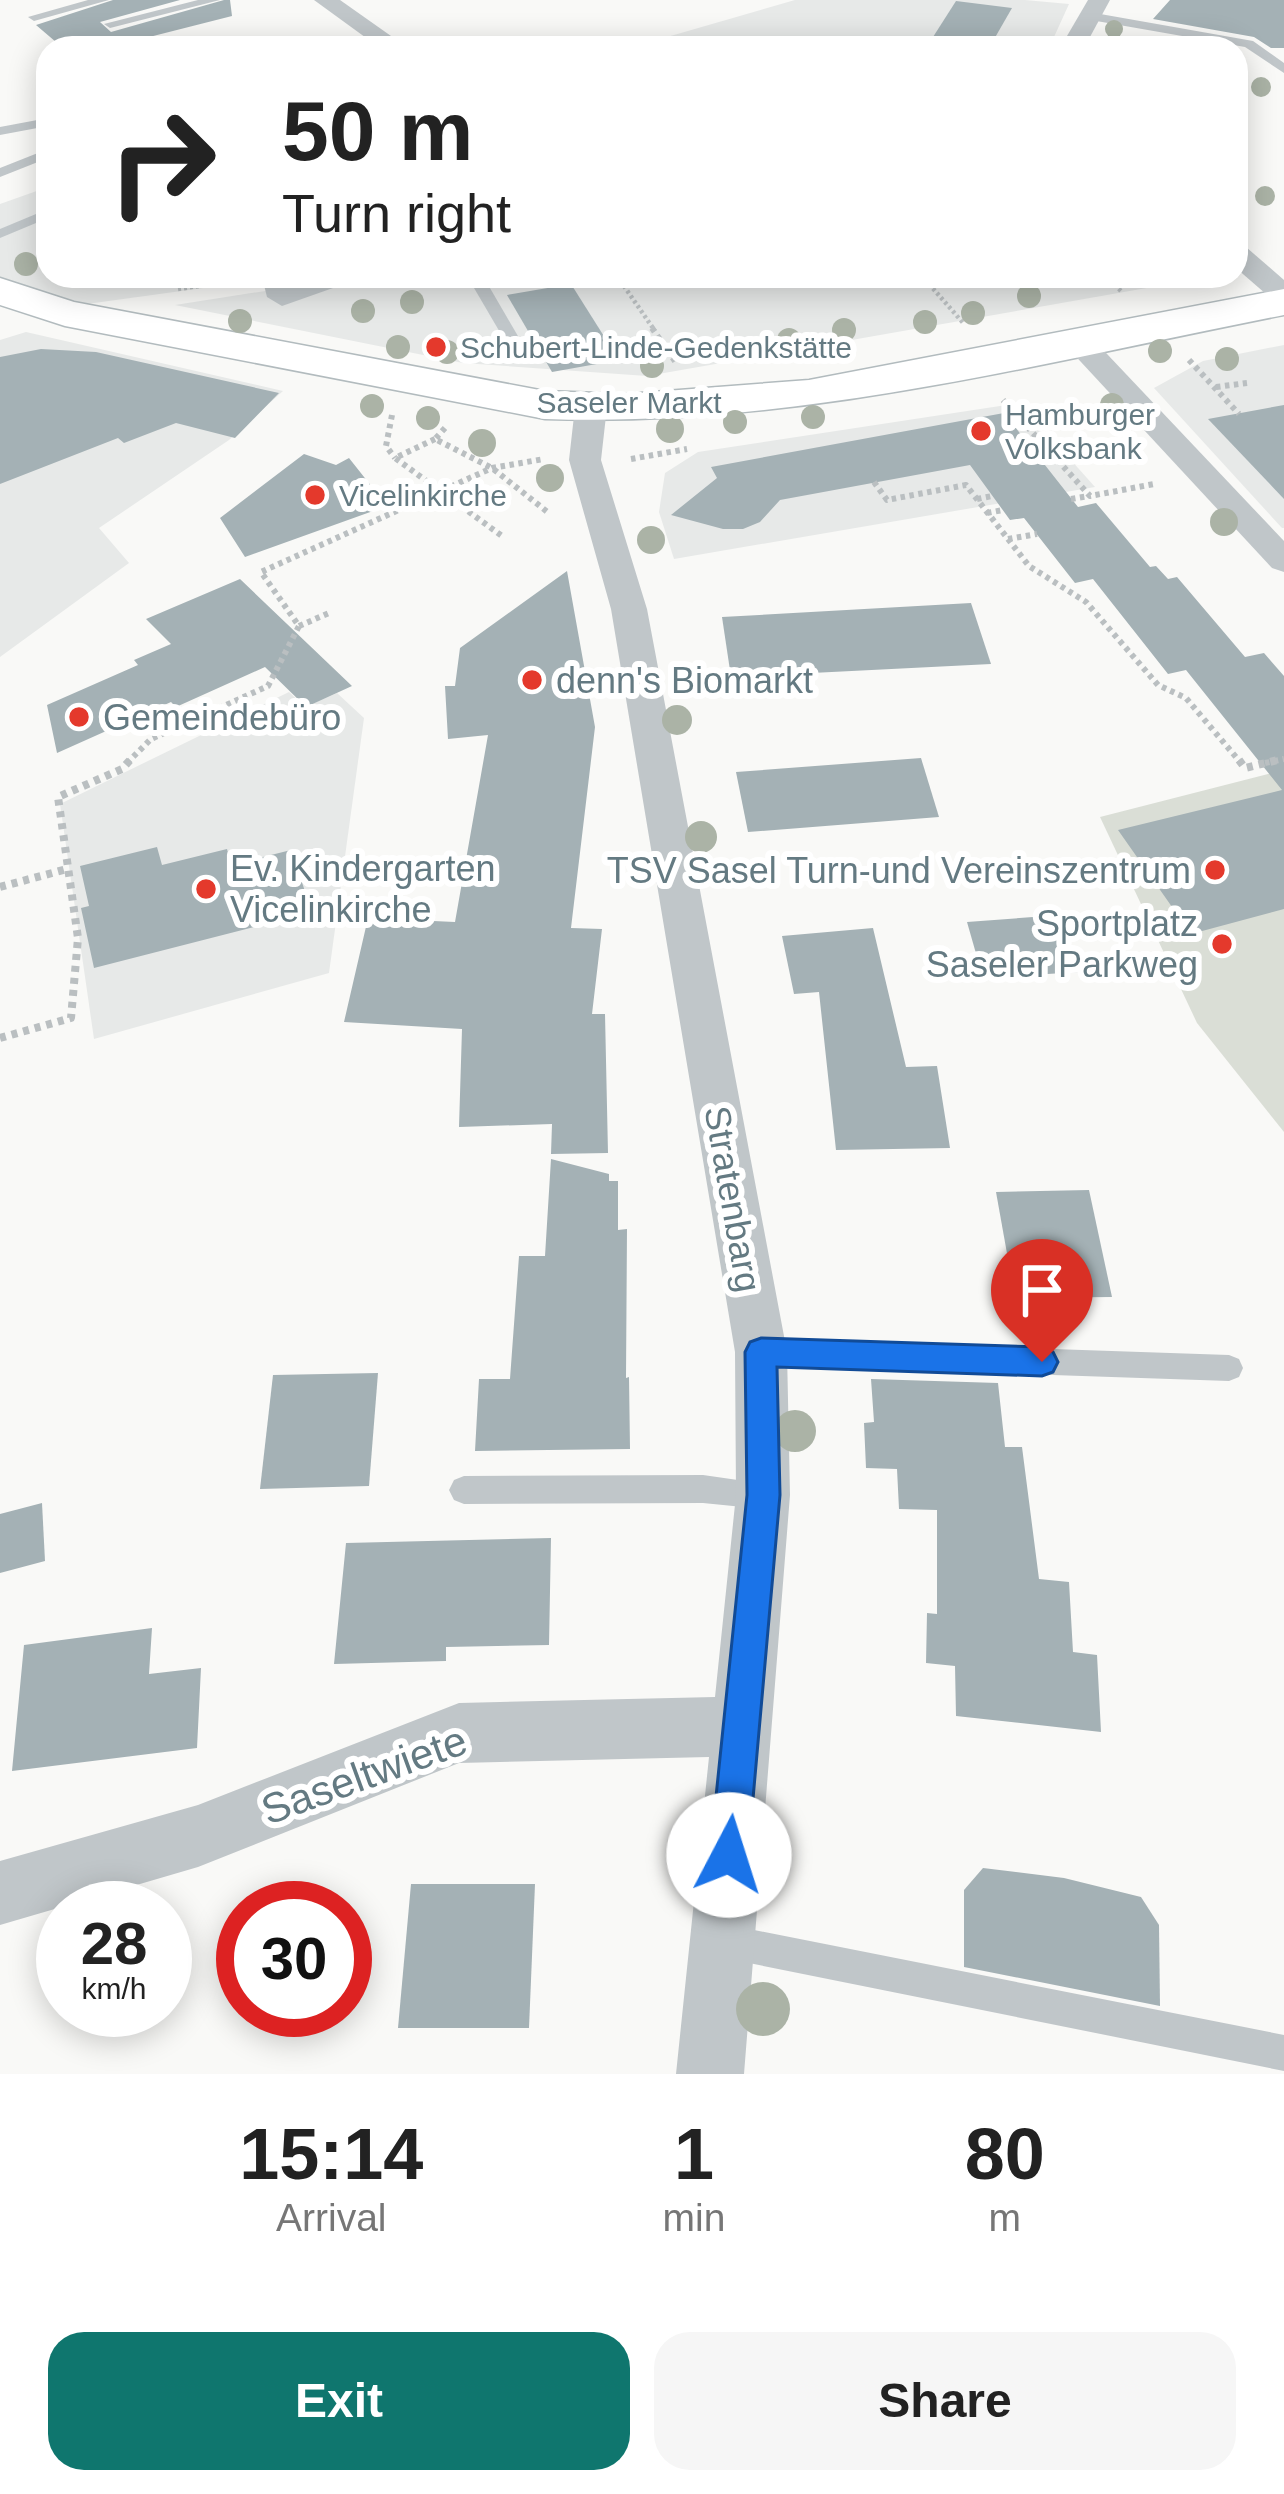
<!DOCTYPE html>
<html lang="en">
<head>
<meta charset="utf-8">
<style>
  body { margin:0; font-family:Arial,sans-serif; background:#f6f6f6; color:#222; height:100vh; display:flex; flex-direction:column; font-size:45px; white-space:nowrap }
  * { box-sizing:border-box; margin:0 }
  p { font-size:39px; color:#767676 }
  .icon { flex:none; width:66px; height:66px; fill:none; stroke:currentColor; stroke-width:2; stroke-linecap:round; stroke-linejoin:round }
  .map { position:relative; height:2074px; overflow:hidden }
  .details { display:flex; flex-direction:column; background:#fff; flex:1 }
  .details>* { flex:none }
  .guide { position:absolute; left:36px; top:36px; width:1212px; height:252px; border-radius:36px; box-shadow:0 6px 30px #0003; background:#fff; color:#222; overflow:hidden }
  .speed { position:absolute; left:36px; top:1881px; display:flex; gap:24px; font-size:60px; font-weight:700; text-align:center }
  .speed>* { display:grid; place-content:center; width:156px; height:156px; border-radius:50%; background:#fff; box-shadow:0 6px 30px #0003; line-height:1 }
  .speed small { font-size:30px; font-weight:400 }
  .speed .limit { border:18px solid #d22; background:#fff; color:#111 }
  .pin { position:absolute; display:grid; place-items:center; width:102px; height:102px; color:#fff; margin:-123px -51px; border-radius:50% 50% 50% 0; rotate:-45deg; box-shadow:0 0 12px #0007 }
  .pin .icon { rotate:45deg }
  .me { position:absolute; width:132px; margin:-66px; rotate:5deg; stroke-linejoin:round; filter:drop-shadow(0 0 9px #0008) }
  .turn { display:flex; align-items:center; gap:42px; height:252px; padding:0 48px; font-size:54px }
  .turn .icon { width:156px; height:156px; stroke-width:2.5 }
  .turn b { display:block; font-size:84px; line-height:102px }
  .eta { display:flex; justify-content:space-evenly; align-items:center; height:204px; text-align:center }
  .eta b { font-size:72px; font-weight:600; line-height:84px }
  .primary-button { display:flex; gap:24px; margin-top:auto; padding:24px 48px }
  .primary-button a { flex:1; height:138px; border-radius:36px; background:#0f766e; color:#fff; font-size:48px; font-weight:600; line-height:138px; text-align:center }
  .primary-button a+a { background:#f6f6f6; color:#222 }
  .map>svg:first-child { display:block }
</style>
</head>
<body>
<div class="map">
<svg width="1284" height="2074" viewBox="0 0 1284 2074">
  <rect width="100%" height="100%" fill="#f9f9f7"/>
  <g fill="#e7e9e8">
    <polygon points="795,0 1025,0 1069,4 1049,48 629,48"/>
    <polygon points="48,187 48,276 291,276 65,307 0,282 0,204"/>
    <polygon points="361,276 1215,276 647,376 463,363 175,305"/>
    <polygon points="26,332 283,391 229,440 99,528 129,563 0,657 0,340"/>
    <polygon points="1284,345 1284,528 1282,528 1154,388 1203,361"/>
    <polygon points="1020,403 1095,487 674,559 659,512 665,473 698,452"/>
    <polygon points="289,692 305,707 337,693 364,718 329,973 94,1039 60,804"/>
  </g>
  <polygon fill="#daded6" points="1284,770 1284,1132 1197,1023 1100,817"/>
  <g fill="#a4b1b5">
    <polygon points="113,0 180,0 100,22 111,32 224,0 230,0 232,16 106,48 63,48 36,25"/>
    <polygon points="1170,0 1284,0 1284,48 1271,48 1254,37 1153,19"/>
    <polygon points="956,1 1012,8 989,48 926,48"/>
    <polygon points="571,284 619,360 552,372 507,295"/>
    <polygon points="41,349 96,352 279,393 235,438 176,423 124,443 118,438 0,484 0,357"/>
    <polygon points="1284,405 1284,499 1208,419"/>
    <polygon points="1004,413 1078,507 1096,503 1150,567 1156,566 1168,579 1177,577 1245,657 1264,653 1284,676 1284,909 1191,934 1118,830 1282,790 1186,670 1168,674 1093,579 1075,583 1024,518 1010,520 970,465 780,500 760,522 743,529 723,529 671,515 717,478 711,467"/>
    <polygon points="304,454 336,465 349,458 387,506 245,557 220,518"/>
    <polygon points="567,571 595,727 571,928 602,929 592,1014 605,1014 608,1153 551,1154 552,1124 459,1127 462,1029 344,1022 368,918 455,922 488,735 448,739 445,686 455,686 460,648"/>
    <polygon points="240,579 352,686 306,707 265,667 176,707 171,702 57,753 47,705 138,665 134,660 171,644 146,619"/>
    <polygon points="971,603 991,664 731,677 722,617"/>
    <polygon points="921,758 939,817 748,832 736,772"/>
    <polygon points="157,847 162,865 227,849 231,865 291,850 312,912 94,968 81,908 89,906 80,866"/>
    <polygon points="1060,915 1079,972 983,978 967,922"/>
    <polygon points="873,928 906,1067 937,1066 950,1148 836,1150 819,992 794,994 782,936"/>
    <polygon points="551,1159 609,1174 609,1181 618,1181 618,1230 627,1229 626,1378 629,1377 630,1449 475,1451 479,1379 510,1379 519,1256 545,1256"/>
    <polygon points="1089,1190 1112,1297 1015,1298 996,1192"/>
    <polygon points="378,1373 369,1486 260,1489 273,1375"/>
    <polygon points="871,1379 998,1383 1005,1447 1022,1447 1039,1579 1069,1582 1073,1652 1097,1655 1101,1732 956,1716 955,1666 926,1663 927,1613 937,1614 937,1510 899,1509 897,1469 866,1468 864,1423 874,1422"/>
    <polygon points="42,1503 45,1561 0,1573 0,1514"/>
    <polygon points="551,1538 549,1645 446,1647 446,1661 334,1664 346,1543"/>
    <polygon points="152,1628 149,1674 201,1668 197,1748 12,1771 24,1645"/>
    <polygon points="983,1868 1064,1878 1141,1897 1159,1925 1160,2006 964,1967 964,1890"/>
    <polygon points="411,1884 535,1884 529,2028 398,2028"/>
  </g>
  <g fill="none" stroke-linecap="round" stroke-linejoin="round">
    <g stroke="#b2bbbe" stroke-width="3">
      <path id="secondary" d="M0 278 74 302 545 391 626 394 809 380 1284 289V315C1040 363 795 428 545 419L65 326 0 305Z"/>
    </g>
    <g stroke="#babfc1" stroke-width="4.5" stroke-dasharray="3 3" stroke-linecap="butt">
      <polyline points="617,276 655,331"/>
      <polyline points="1106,276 1122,292"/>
      <polyline points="929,284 964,324"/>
      <polyline points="178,289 241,280"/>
    </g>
    <g stroke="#babfc1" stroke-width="6" stroke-dasharray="4.5 4.5" stroke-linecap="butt">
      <polyline points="652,328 677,364"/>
      <polyline points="1189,360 1239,414"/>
      <polyline points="1216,387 1247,383"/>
      <polyline points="1003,400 1090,496 1154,484"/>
      <polyline points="392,415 386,446 395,458"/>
      <polyline points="445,428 435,439 492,468 550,514"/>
      <polyline points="435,439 395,458 502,536"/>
      <polyline points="631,459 687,449"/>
      <polyline points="874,482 887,500 966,485 1029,566 1086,602 1158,685 1186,698 1241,763"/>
      <polyline points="977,499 992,496"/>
      <polyline points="1071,499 1089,496"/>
      <polyline points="987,513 1003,510"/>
      <polyline points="1008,539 1037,534"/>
      <polyline points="299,626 329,613"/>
      <polyline points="127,763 151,739 268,686 299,626 261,572 492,468 544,459"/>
      <polyline points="1265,763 1284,759"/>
    </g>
    <g stroke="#babfc1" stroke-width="8" stroke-dasharray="6 6" stroke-linecap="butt">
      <polyline points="1239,760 1245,768 1278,760"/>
      <polyline points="0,887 67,869"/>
      <polyline points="0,1038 71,1018 78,938 58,797 122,769 130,760"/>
    </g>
    <g fill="#c0c6c9" fill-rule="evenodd">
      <polygon points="88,0 109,0 34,21 28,17"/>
      <polygon points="198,0 220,0 110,28 104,24"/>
      <polygon points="1089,12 1253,41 1284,63 1284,73 1245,47 1085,19"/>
      <polygon points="48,118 48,126 0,135 0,127"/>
      <polygon points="48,149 48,158 0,177 0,168"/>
      <polygon points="48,209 48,218 0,238 0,229"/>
      <polygon points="467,276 483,276 522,343 520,346 508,346"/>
      <polygon points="761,1339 1229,1355 1239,1359 1243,1368 1239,1377 1229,1381 761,1365 751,1361 747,1352 751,1343"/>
      <polygon points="703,1475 773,1485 778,1495 773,1505 763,1509 703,1503 464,1504 454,1500 449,1490 454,1480 464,1476"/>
      <polygon points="724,1924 1284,2035 1284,2071 724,1958 712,1953 707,1941 712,1929"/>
    </g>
    <g fill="#c0c6c9" fill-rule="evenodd">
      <polygon points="314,0 340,0 408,48 380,48"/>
      <polygon points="1088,0 1110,0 1084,48 1060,48"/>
      <polygon points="1236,245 1246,247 1284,280 1284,304 1274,301 1236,268"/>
      <polygon points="266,276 354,276 350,282 282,306 267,297 263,281"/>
      <polygon points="1079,333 1090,336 1284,541 1284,572 1272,568 1068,348 1064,342"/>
      <polygon points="591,398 607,407 601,460 647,609 787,1352 790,1495 744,2074 676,2074 709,1757 459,1763 198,1867 0,1925 0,1861 198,1805 459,1703 715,1697 736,1495 735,1352 611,609 569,460 575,407"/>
    </g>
    <use href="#secondary" fill="#fff" fill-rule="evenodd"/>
  </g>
  <g fill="#abb3a6">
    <circle cx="1114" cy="29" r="9"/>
    <circle cx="1261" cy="87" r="10"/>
    <circle cx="1265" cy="196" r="10"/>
    <circle cx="26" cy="264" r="12"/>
    <circle cx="1029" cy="296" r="12"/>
    <circle cx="412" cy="302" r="12"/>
    <circle cx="363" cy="311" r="12"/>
    <circle cx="973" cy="313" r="12"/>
    <circle cx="240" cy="321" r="12"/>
    <circle cx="925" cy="322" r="12"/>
    <circle cx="844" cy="330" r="12"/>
    <circle cx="789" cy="340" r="12"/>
    <circle cx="398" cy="347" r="12"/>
    <circle cx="743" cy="350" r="12"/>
    <circle cx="1160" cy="351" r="12"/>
    <circle cx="447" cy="352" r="12"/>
    <circle cx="1227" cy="359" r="12"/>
    <circle cx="652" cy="366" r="12"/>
    <circle cx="1112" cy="405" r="12"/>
    <circle cx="372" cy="406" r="12"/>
    <circle cx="813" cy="417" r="12"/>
    <circle cx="428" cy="418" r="12"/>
    <circle cx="735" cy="422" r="12"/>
    <circle cx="670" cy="429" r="14"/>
    <circle cx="482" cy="443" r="14"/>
    <circle cx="550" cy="478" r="14"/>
    <circle cx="1224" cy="522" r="14"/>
    <circle cx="651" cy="540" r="14"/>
    <circle cx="677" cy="720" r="15"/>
    <circle cx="701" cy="837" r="16"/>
    <circle cx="795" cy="1431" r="21"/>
    <circle cx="763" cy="2009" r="27"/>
  </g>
  <polygon fill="#1a73e8" stroke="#114b97" stroke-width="3" points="761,1338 1042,1347 1053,1352 1058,1362 1053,1372 1042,1376 777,1367 780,1495 748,1855 742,1868 729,1874 715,1868 710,1855 747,1495 745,1352 750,1342"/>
  <g fill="#e4392c" stroke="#fff" stroke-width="4.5">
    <circle cx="436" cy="347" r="12"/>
    <circle cx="981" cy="431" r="12"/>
    <circle cx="315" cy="495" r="12"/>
    <circle cx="532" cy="680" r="12"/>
    <circle cx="79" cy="717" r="12"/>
    <circle cx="1215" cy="870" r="12"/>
    <circle cx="206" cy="889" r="12"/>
    <circle cx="1222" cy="944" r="12"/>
  </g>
  <g text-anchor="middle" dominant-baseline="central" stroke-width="12" stroke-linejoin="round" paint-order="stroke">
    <g font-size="30" fill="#647a82" stroke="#fff" text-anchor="start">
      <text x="460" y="347">Schubert-Linde-Gedenkstätte</text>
      <text x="1005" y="414">Hamburger<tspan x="1005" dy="34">Volksbank</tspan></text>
      <text x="339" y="495">Vicelinkirche</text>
    </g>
    <g font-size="30" fill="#647a82" stroke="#fff">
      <text x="629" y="402">Saseler Markt</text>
    </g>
    <g font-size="36" fill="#647a82" stroke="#fff" text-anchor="start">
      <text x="556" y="680">denn's Biomarkt</text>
      <text x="103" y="717">Gemeindebüro</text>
      <text x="230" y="868">Ev. Kindergarten<tspan x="230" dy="41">Vicelinkirche</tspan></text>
      <text x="1191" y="870" text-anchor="end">TSV Sasel Turn-und Vereinszentrum</text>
      <text x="1198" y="923" text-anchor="end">Sportplatz<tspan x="1198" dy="41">Saseler Parkweg</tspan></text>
    </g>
    <g font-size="36" fill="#647a82" stroke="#fff">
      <text transform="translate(733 1199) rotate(80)">Stratenbarg</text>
    </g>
    <g font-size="42" fill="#647a82" stroke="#fff">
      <text transform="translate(364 1775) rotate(-20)">Saseltwiete</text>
    </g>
  </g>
</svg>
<div class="speed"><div>28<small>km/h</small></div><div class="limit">30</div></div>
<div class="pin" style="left:1042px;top:1362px;background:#d93025"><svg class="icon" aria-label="arrive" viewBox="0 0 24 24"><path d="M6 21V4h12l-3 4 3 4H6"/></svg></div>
<svg class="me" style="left:729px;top:1855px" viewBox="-20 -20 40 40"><circle r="19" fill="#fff"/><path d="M0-13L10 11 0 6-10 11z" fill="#1a73e8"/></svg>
<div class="guide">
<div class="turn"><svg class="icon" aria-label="right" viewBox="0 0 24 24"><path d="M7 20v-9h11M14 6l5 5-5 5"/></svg><div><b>50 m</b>Turn right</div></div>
</div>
</div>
<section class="details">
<div class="eta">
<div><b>15:14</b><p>Arrival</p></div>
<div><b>1</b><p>min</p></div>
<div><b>80</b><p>m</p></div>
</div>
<div class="primary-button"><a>Exit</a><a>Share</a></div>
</section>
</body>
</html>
